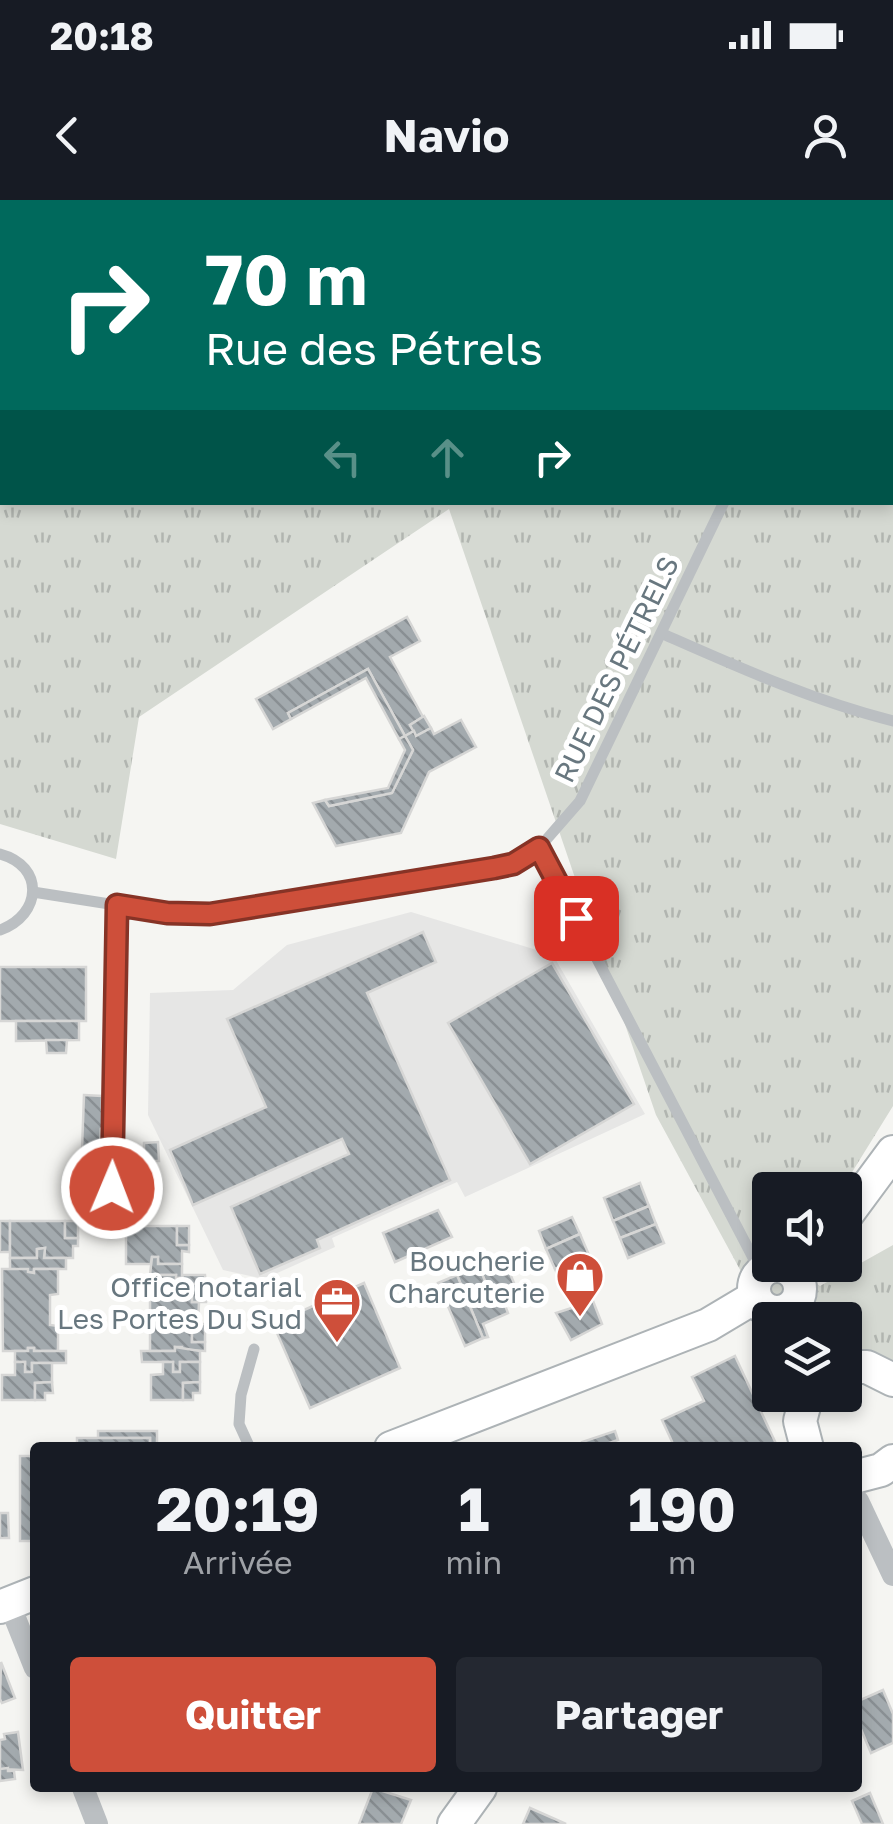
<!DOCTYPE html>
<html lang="fr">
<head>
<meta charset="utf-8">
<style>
  body { margin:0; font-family:"Golos Text",sans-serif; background:#242831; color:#f1f3f6; height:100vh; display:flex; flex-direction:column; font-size:38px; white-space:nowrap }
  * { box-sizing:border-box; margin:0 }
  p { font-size:32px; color:#9ea1a6 }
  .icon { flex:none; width:55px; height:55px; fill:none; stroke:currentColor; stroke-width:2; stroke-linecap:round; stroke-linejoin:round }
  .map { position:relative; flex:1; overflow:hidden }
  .drawer { position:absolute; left:30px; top:1242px; width:832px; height:350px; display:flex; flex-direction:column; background:#171b24; border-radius:10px; box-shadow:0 5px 15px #0003 }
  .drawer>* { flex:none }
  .banner { position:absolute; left:0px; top:0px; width:895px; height:305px; box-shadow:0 5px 15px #0003; background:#00695c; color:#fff; overflow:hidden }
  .buttons { position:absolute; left:752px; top:972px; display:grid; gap:20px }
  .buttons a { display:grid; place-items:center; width:110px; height:110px; border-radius:10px; background:#171b24; box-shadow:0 5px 15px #0003; font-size:50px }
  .pin { position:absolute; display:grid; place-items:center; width:85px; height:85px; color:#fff; margin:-42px; border-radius:20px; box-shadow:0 5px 15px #0006 }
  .me { position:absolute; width:110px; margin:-55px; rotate:1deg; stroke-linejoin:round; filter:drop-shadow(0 0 8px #0008) }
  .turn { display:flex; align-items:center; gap:35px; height:210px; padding:0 40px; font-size:45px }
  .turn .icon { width:130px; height:130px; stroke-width:2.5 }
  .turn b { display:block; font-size:70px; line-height:85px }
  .lanes { display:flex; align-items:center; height:95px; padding:0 40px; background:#0003; justify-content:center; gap:50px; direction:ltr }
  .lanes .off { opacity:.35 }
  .eta { display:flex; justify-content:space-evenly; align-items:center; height:170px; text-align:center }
  .eta b { font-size:60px; font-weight:700; line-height:70px }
  .action { display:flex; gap:20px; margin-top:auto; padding:20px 40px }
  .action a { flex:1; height:115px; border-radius:10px; background:#ce4f3a; color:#fff; font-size:40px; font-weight:700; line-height:115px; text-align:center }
  .action a+a { background:#242831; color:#f1f3f6 }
  .status { display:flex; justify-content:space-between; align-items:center; height:70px; padding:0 50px; background:#171b24; direction:ltr }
  .status svg { height:28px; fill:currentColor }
  header { display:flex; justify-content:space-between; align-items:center; height:130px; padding:0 40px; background:#171b24; font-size:45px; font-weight:700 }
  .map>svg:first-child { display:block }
</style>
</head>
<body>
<div class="status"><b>20:18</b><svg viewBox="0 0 49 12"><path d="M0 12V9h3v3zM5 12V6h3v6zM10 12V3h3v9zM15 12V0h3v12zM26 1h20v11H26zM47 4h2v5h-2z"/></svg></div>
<header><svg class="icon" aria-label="back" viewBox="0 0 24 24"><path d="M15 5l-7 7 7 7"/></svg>Navio<svg class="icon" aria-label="person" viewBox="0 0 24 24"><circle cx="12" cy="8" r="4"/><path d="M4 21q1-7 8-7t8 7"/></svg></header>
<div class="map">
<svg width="893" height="1624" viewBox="0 0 893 1624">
  <defs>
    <pattern id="grass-tufts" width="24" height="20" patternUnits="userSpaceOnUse" patternTransform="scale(2.5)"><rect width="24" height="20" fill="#d5d9d2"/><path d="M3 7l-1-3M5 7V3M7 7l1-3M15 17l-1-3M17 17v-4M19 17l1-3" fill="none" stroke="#b1b5b0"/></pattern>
    <pattern id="building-back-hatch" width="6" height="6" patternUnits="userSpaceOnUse" patternTransform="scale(2.5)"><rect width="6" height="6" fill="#a3aaae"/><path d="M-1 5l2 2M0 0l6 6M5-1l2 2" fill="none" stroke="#898f93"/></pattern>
  </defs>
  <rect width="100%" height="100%" fill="#f5f5f2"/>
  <polygon fill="#e6e6e5" points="411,712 553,755 645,914 465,997 457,982 332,1038 335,1047 264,1079 223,1070 148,915 150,793 233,790 287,745"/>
  <path fill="url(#grass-tufts)" fill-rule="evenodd" d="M0 0H893V906L841 990H770V1065H792L820 1086 893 1045V1175L845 1151V1120H784L746 1101 744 1077 656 915 449 309 139 517 116 659 0 624ZM2 2H892V302H2Z"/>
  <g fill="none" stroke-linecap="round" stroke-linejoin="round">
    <g stroke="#b3bfc2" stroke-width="50">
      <polyline points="170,2 171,0"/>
      <polyline points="0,171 2,171"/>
    </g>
  </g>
  <g fill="url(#building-back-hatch)" stroke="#d6d6d5" stroke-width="2.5">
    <polygon points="407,417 420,441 390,457 423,517 410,525 414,531 405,536 368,469 288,513 291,519 273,529 256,499"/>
    <polygon points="368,469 405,536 399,539 366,478 291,519 288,513"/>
    <polygon points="424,516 431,528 416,536 410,525"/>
    <polygon points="461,520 476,547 429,572 401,633 336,646 313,603 325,600 329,606 392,593 413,550 405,536 414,531 416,536 431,528 434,534"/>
    <polygon points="405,536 413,550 392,593 329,606 325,600 388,588 405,550 399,539"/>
    <polygon points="423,732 436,762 367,793 450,980 317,1040 320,1048 260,1074 231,1007 349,954 342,939 193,1005 170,950 266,907 227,819"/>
    <polygon points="552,763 634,904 530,964 448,823"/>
    <rect x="0" y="767" width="86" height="54"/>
    <polygon points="16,821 79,821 79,840 16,841"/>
    <polygon points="46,840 67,840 66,853 47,853"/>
    <polygon points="84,895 102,896 102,910 108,911 107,929 101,929 100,957 106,957 105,978 81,977"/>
    <polygon points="101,929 107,929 106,957 100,957"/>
    <polygon points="158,942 159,961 144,961 144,943"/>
    <polygon points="640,983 649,1006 613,1021 604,998"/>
    <polygon points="649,1006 656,1024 620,1038 613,1021"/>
    <polygon points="438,1010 452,1037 395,1062 383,1033"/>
    <polygon points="572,1017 580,1034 546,1049 539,1031"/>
    <rect x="0" y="1021" width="10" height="31"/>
    <polygon points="10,1021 65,1021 65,1038 78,1038 78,1046 73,1046 73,1058 44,1058 45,1048 37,1049 37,1058 10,1058"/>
    <rect x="65" y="1021" width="13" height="17"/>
    <polygon points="656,1024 664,1043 628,1058 620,1038"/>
    <polygon points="126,1026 177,1026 177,1045 189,1045 189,1052 182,1051 182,1064 158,1064 158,1057 152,1057 151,1064 126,1064"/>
    <rect x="177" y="1026" width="12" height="19"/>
    <polygon points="580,1034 589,1055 555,1069 546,1049"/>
    <polygon points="45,1048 44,1058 66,1058 66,1069 34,1069 34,1073 10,1069 10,1058 37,1058 37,1049"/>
    <polygon points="589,1055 596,1073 563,1087 555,1069"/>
    <polygon points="503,1056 516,1088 492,1099 479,1066"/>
    <polygon points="152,1057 158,1057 158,1064 182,1064 182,1078 176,1078 176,1075 150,1075"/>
    <polygon points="479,1066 492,1099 501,1095 508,1113 483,1124 488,1137 483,1138 457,1075"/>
    <polygon points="2,1069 28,1069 28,1072 34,1073 34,1069 58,1069 58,1094 50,1095 50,1125 58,1126 58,1151 34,1151 34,1148 28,1148 28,1151 3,1151"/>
    <polygon points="150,1075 176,1075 176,1078 182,1078 183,1075 205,1075 206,1084 192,1084 192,1102 199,1102 198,1125 192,1124 192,1142 205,1142 205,1151 182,1150 182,1147 175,1147 175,1151 150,1151"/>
    <polygon points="457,1075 483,1138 465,1146 438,1083"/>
    <polygon points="364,1083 400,1168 310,1208 273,1124"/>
    <rect x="192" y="1084" width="14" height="18"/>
    <polygon points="593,1101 602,1124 571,1140 556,1113"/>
    <rect x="192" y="1124" width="13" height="18"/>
    <polygon points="175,1147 200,1151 200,1162 180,1162 180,1172 173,1172 173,1162 142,1162 141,1151 175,1151"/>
    <polygon points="28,1148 34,1148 34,1151 66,1151 66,1163 32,1163 32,1172 25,1172 25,1162 15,1162 15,1151 28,1151"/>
    <polygon points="735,1156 778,1248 675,1248 662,1220 704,1201 692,1177"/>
    <polygon points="15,1162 25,1162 25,1172 32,1172 32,1163 52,1163 52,1182 35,1183 35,1200 2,1200 2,1175 15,1175"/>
    <polygon points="163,1162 173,1162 173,1172 180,1172 180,1162 200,1162 200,1182 183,1183 183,1200 151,1200 151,1175 163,1174"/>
    <polygon points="52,1182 53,1193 45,1193 45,1200 35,1200 35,1183"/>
    <polygon points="200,1182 200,1193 193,1193 193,1200 183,1200 183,1183"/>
    <polygon points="98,1231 157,1231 157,1248 150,1248 150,1238 98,1238"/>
    <polygon points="615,1231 618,1240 595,1248 583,1248 582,1242"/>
    <rect x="77" y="1238" width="73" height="10"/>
    <rect x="20" y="1256" width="15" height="85"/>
    <polygon points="0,1313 8,1313 9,1338 0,1338"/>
    <polygon points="1,1462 15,1498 2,1503 0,1499"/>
    <polygon points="883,1490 893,1514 893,1543 871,1553 858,1522 858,1501"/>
    <polygon points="18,1532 23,1570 0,1569 0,1540 5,1539 4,1534"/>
    <polygon points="8,1568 8,1571 14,1571 15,1579 0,1581 0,1569"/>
    <polygon points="373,1588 411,1600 401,1624 359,1624"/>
    <polygon points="870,1593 883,1624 862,1624 852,1601"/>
    <polygon points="530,1608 566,1624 523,1624"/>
  </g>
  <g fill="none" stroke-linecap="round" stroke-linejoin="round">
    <g stroke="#adb3b6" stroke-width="36">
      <g id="secondary">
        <polyline points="845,1017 893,952"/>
        <circle cx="777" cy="1089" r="23"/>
        <polyline points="845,1167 867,1167 893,1180"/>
        <polyline points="807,1195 800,1221 807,1248"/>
        <polyline points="391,1248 708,1125 755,1097"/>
        <polyline points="858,1276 881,1270 893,1261"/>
        <polyline points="0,1407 35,1393"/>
        <polyline points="454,1624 480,1588"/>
      </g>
    </g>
    <g stroke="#bbbfc2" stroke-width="11">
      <polyline points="892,135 893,135"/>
      <path d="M663 434C738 467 813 501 893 521"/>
      <polyline points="539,648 761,1073"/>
      <path d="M0 654C45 666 42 715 0 730"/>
      <polyline points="33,692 167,713 210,714 513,663 539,648 580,601 724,302"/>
      <polyline points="112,988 117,705"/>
      <polyline points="250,1248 239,1224 241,1195 254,1149"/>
    </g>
    <g stroke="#bbbfc2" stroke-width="22">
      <polyline points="858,1301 893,1375"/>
      <polyline points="9,1403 35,1468"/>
      <polyline points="83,1588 97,1624"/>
    </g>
    <use href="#secondary" stroke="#fff" stroke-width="32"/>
  </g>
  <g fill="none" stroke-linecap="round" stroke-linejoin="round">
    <g stroke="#863326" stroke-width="25">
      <polyline id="route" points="112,988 117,705 167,713 210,714 494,668 513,664 539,648 576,718"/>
    </g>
    <use href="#route" stroke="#ce4f3a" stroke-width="18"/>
  </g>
  <defs>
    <g id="shop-pin" transform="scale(2.5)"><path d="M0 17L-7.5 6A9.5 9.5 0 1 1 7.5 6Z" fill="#ce4f3a" stroke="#fff"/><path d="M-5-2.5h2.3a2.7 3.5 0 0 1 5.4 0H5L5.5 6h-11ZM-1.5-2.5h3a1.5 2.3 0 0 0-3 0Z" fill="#fff"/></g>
    <g id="office-pin" transform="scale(2.5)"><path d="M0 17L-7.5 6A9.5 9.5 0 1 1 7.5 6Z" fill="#ce4f3a" stroke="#fff"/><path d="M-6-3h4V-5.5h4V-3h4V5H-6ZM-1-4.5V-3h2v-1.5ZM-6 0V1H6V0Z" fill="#fff"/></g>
  </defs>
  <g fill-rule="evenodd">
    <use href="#shop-pin" x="580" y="1076"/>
    <use href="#office-pin" x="337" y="1102"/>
  </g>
  <g text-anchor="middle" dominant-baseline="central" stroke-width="10" stroke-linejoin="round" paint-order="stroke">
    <g font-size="28" fill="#68777f" stroke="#fff">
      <text transform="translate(616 469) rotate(-64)">RUE DES PÉTRELS</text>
    </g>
    <g font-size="28" fill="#68777f" stroke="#fff" text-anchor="end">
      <text x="545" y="1060">Boucherie<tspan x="545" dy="32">Charcuterie</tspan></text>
      <text x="302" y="1086">Office notarial<tspan x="302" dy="32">Les Portes Du Sud</tspan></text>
    </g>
  </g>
</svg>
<div class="buttons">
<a><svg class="icon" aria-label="sound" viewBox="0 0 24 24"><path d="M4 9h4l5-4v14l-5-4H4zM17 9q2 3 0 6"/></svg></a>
<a><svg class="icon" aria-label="layers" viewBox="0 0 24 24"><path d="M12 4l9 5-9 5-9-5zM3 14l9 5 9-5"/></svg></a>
</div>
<div class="pin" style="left:576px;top:718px;background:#d93025"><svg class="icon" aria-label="arrive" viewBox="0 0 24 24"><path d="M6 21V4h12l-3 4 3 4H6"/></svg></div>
<svg class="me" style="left:112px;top:988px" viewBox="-20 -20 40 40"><circle r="17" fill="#ce4f3a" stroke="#fff" stroke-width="3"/><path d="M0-11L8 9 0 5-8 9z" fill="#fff"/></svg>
<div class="banner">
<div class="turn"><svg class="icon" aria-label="right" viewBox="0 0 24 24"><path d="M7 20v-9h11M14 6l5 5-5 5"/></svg><div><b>70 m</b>Rue des Pétrels</div></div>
<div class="lanes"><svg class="icon off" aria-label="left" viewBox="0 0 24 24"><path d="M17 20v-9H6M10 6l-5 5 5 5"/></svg><svg class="icon off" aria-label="ahead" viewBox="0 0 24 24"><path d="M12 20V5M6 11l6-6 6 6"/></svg><svg class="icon" aria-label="right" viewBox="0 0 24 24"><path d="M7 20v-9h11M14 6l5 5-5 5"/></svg></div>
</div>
<section class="drawer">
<div class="eta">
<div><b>20:19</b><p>Arrivée</p></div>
<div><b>1</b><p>min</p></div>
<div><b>190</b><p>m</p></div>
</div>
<div class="action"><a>Quitter</a><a>Partager</a></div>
</section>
</div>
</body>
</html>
